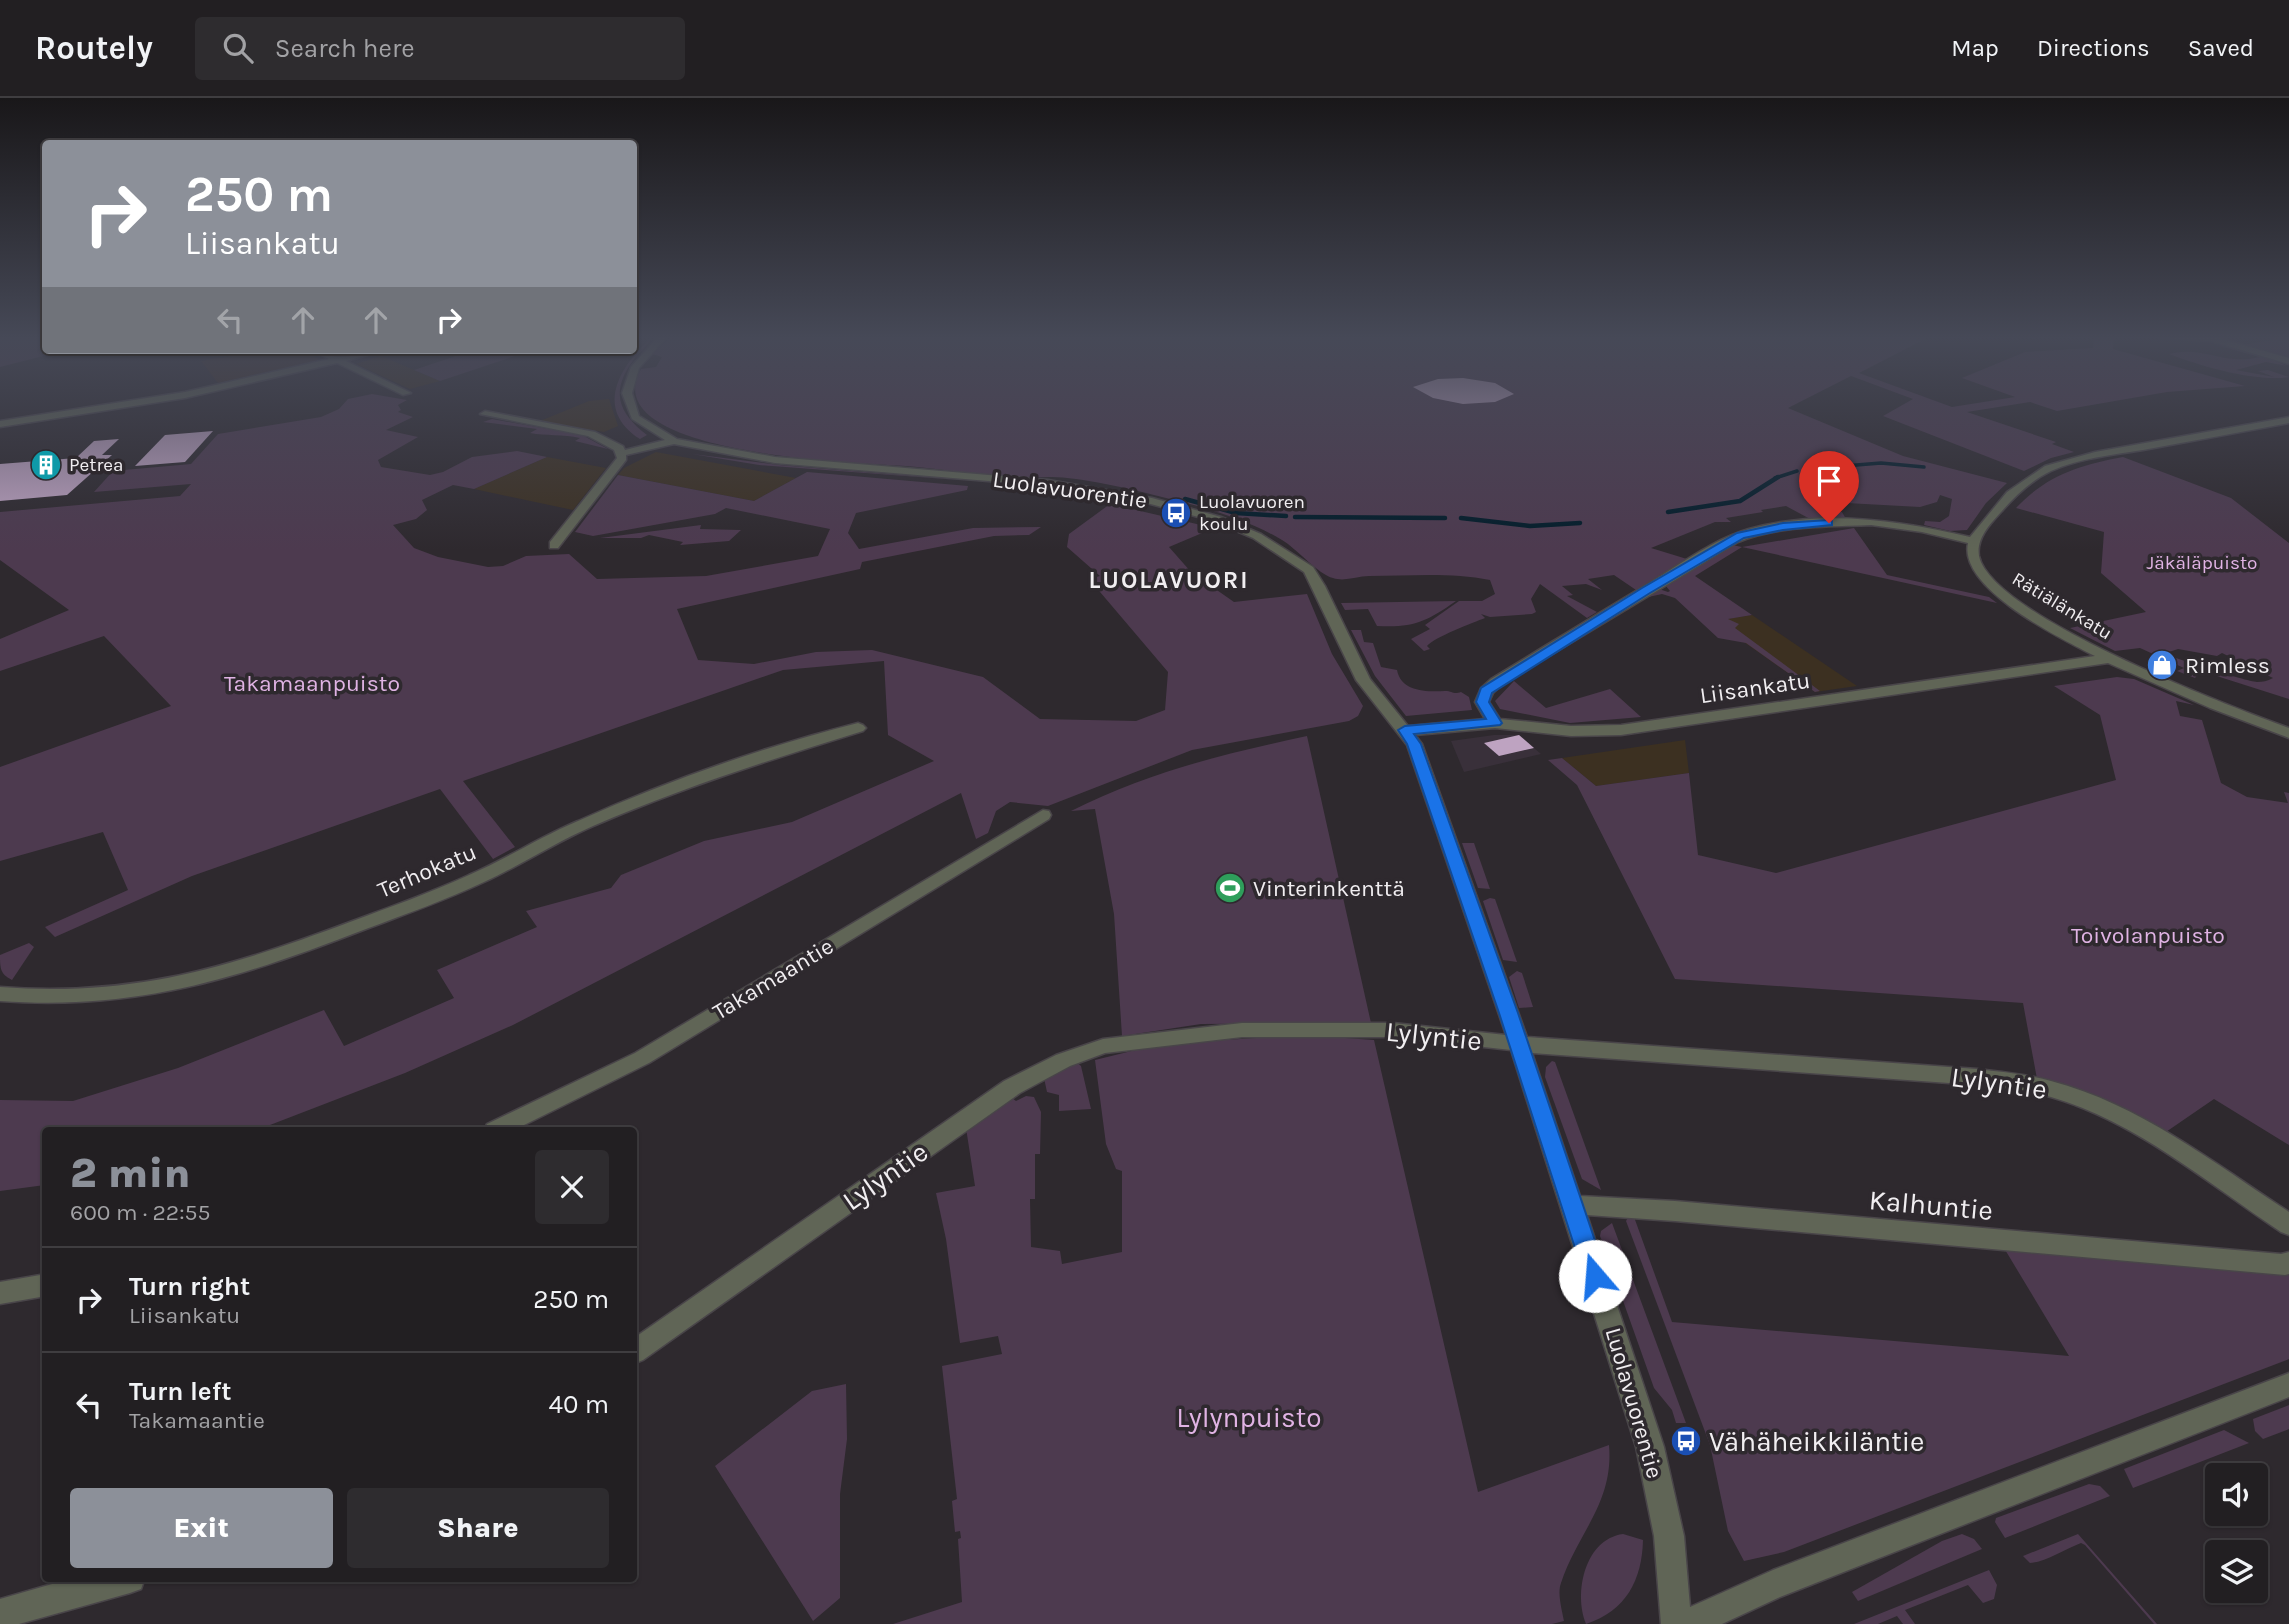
<!DOCTYPE html>
<html lang="en">
<head>
<meta charset="utf-8">
<style>
  body { margin:0; font-family:Karla,sans-serif; background:#2e2c2f; color:#f1f3f6; height:100vh; display:flex; flex-direction:column; font-size:26px; white-space:nowrap }
  * { box-sizing:border-box; margin:0 }
  p { font-size:23px; color:#a2a2a5 }
  .icon { flex:none; width:38px; height:38px; fill:none; stroke:currentColor; stroke-width:2; stroke-linecap:round; stroke-linejoin:round }
  .map { position:relative; flex:1; overflow:hidden }
  .sheet { position:absolute; left:42px; top:1029px; width:595px; height:455px; display:flex; flex-direction:column; background:#221f22; border-radius:7px; box-shadow:0 2px 5px #0004,0 0 0 2px #3f3d40 }
  .sheet>* { flex:none }
  .banner { position:absolute; left:42px; top:42px; width:595px; height:214px; border-radius:7px; box-shadow:0 2px 5px #0004,0 0 0 2px #3f3d40; background:#8c9099; color:#fff; overflow:hidden }
  .fabs { position:absolute; left:2205px; top:1365px; display:grid; gap:14px }
  .fabs a { display:grid; place-items:center; width:63px; height:63px; border-radius:7px; background:#221f22; box-shadow:0 2px 5px #0004,0 0 0 2px #3f3d40; font-size:35px }
  .pin { position:absolute; display:grid; place-items:center; width:60px; height:60px; color:#fff; margin:-72px -30px; border-radius:50% 50% 50% 0; rotate:-45deg; box-shadow:0 0 7px #0007 }
  .pin .icon { rotate:45deg }
  .me { position:absolute; width:77px; margin:-38px; rotate:342deg; stroke-linejoin:round; filter:drop-shadow(0 0 5px #0008) }
  .turn { display:flex; align-items:center; gap:24px; height:147px; padding:0 28px; font-size:32px }
  .turn .icon { width:91px; height:91px; stroke-width:2.5 }
  .turn b { display:block; font-size:49px; line-height:60px }
  .lanes { display:flex; align-items:center; height:66px; padding:0 28px; background:#0003; justify-content:center; gap:35px; direction:ltr }
  .lanes .off { opacity:.35 }
  .round { display:grid; place-items:center; flex:none; width:74px; height:74px; border-radius:7px; background:#2e2c2f }
  .headline { display:flex; align-items:center; justify-content:space-between; height:119px; padding:0 28px }
  h1 { font-size:42px; font-weight:800; line-height:52px; color:#8c9099 }
  .cta { display:flex; gap:14px; margin-top:auto; padding:14px 28px }
  .cta a { flex:1; height:80px; border-radius:7px; background:#8c9099; color:#fff; font-size:28px; font-weight:800; line-height:80px; text-align:center }
  .cta a+a { background:#2e2c2f; color:#f1f3f6 }
  ul { padding:0; list-style:none }
  li { display:flex; align-items:center; gap:21px; height:105px; padding:0 28px; border-top:2px solid #3f3d40 }
  li div { flex:1 }
  li b { display:block; font-size:26px }
  li em { font-style:normal }
  header { display:flex; align-items:center; gap:42px; box-sizing:border-box; height:98px; padding:0 35px; background:#221f22; border-bottom:2px solid #3f3d40 }
  header strong { font-size:33px }
  nav { display:flex; gap:38px; margin-inline-start:auto; font-size:24px }
  .search { width:490px; height:63px; background:#2e2c2f; display:flex; align-items:center; gap:18px; box-sizing:border-box; padding:0 24px; border-radius:7px; color:#a2a2a5; font-size:26px }
  .map>svg:first-child { display:block }
</style>
</head>
<body>
<header>
<strong>Routely</strong>
<div class="search"><svg class="icon" aria-label="search" viewBox="0 0 24 24"><circle cx="10" cy="10" r="6"/><path d="M15 15l6 6"/></svg>Search here</div>
<nav><a>Map</a><a>Directions</a><a>Saved</a></nav>
</header>
<div class="map">
<svg width="2289" height="1526" viewBox="0 0 2289 1526">
  <rect width="100%" height="100%" fill="#2e292e"/>
  <polygon fill="#39303a" points="1494,637 1519,637 1541,656 1464,674 1451,643"/>
  <g fill="#3c3021">
    <polygon points="381,258 440,283 410,291 356,266"/>
    <polygon points="609,301 618,328 604,334 540,323 589,303"/>
    <polygon points="656,354 796,380 754,403 618,377 624,370"/>
    <polygon points="547,359 606,370 573,412 474,391"/>
    <polygon points="1752,517 1857,588 1815,594 1714,523"/>
    <polygon points="1685,642 1689,675 1596,688 1562,660"/>
  </g>
  <polygon fill="#3f2e25" points="270,252 305,252 319,262 218,285 201,263"/>
  <g fill="#4d3a4f" fill-rule="evenodd">
    <polygon points="0,238 45,238 46,252 67,252 0,269"/>
    <path d="M672 238H1931L1859 275 1952 309 2015 299 1962 280 2025 254 2093 250 2094 238H2114L2113 251 2245 288 2167 294 2057 313 2030 304 1967 314 2056 344 2052 346 2074 354 2051 360 2024 373 1883 318 1913 301 1851 278 1788 310 1903 358 2007 385 1986 405 1967 432 1950 433 1924 427 1925 423 1940 424 1949 418 1952 401 1940 397 1937 404 1920 409 1828 404 1831 412 1826 413 1842 414 1846 421 1812 422 1786 408 1761 412 1763 414 1726 420 1731 424H1715L1651 450 1687 461 1636 492 1614 477 1588 481 1602 492 1586 486 1562 488 1573 497 1567 498 1597 514 1587 520 1540 486 1531 501 1536 514 1532 516 1490 519 1481 516 1485 520C1474 524 1433 540 1427 548L1430 551 1424 553 1411 541 1430 531 1425 527 1459 503H1482L1495 496 1490 482C1451 474 1408 478 1369 478 1357 478 1345 484 1333 480 1319 477 1296 450 1282 442 1245 420 1200 408 1158 398 1132 391 1074 378 1049 379 1003 381 953 372 906 368 864 365 592 358 641 271L656 269 662 259 652 256Z"/>
    <polygon points="2262,238 2289,238 2289,260 2241,247 2273,242"/>
    <path d="M651 240C650 246 641 253 635 260 610 292 617 314 647 337L640 341C594 311 619 269 651 240Z"/>
    <path d="M2212 246 2264 258 2287 268 2266 264 2236 272 2274 279 2258 273 2268 272 2289 279C2257 284 2206 270 2169 256 2204 247 2223 268 2260 259Z"/>
    <polygon points="474,252 533,252 440,283 414,272"/>
    <polygon points="372,296 407,302 398,307 401,312 398,314 413,319 386,332 418,339 378,362 381,369 430,377 443,374 472,359 517,353 547,359 474,391 453,387 422,402 427,412 416,421 393,427 414,450 438,459 488,469 503,468 526,458 569,456 597,481 706,478 818,458 830,431 726,410 715,416 593,438 575,434 618,377 754,403 807,374 968,388 967,392 856,415 848,435 859,451 973,430 1041,429 1029,437 994,438 862,464 860,471 677,511 698,562 754,566 816,554 872,552 983,579 1040,621 1136,623 1165,612 1168,574 1089,481 1100,478 1067,449 1069,436 1110,406 1214,430 1169,449 1191,474 1234,504 1307,496 1332,556 1363,608 1358,618 1349,623 1192,652 1048,708 1010,704 996,713 988,735 976,741 961,695 513,927 405,975 257,1032 46,1032 45,1087 0,1093 0,1002 73,1003 178,970 324,912 344,948 454,900 437,872 537,829 526,813 611,790 621,777 704,743 792,724 934,663 888,637 884,563 783,572 463,683 515,749 493,761 440,691 192,778 55,839 45,829 128,792 103,734 0,763 0,669 171,608 104,538 0,573 0,541 69,512 0,462 0,414 180,398 191,386 94,394 113,373 191,366 218,336 321,319 339,311 348,301"/>
    <path d="M492 321 582 337 608 351 575 343 580 340C563 336 546 338 530 335L537 331 483 324Z"/>
    <polygon points="692,356 779,367 972,383 759,367"/>
    <path d="M2123 359 2231 400 2289 445V601L2201 573 2195 580 2177 573 2184 570 2140 550 2115 553 2070 530 2146 514 2101 475 2104 434 2016 410C2047 377 2080 367 2123 359ZM2178 551 2217 558 2222 555 2273 580C2267 583 2263 584 2257 584 2246 583 2170 560 2166 555Z"/>
    <polygon points="701,427 700,431 741,432 729,443 680,447 683,444 649,437 641,440 600,440"/>
    <polygon points="1854,430 1887,477 1989,499 1997,505 1742,449 1695,478 1752,517 1728,521 1739,526 1735,530 1820,593 1815,594 1746,545 1718,540 1675,500 1662,496 1644,500 1659,491 1668,494 1670,493 1665,487 1732,447 1742,449"/>
    <path d="M1456 503C1426 524 1413 530 1377 528L1368 511 1345 512 1341 505Z"/>
    <path d="M1351 532H1361L1364 544 1373 545 1381 569 1397 572C1401 594 1427 594 1445 593 1453 593 1453 597 1461 594L1469 599 1472 612 1406 618 1375 578Z"/>
    <polygon points="2117,579 2134,581 2194,607 2176,603 2180,618 2202,622 2221,685 2247,699 2288,705 2284,694 2289,695 2289,1047 2214,1001 2163,1036 2037,981 2023,905 1675,881 1577,687 1548,662 1562,660 1596,688 1689,675 1698,757 1776,775 2116,682 2100,617 2054,588"/>
    <polygon points="1514,583 1546,610 1610,591 1641,619 1570,625 1500,611 1495,603"/>
    <path d="M1307 638 1371 925 1201 926 1122 938 1114 816 1095 711 1071 713C1149 674 1223 656 1307 638Z"/>
    <polygon points="1462,745 1474,745 1490,791 1478,790"/>
    <polygon points="1490,800 1495,801 1517,864 1503,862 1483,803"/>
    <path d="M29 845 34 849 12 882C0 876 0 870 0 857Z"/>
    <polygon points="1517,873 1522,875 1533,909 1519,910 1509,879"/>
    <path d="M1302 937 1374 942 1478 1394 1609 1347C1614 1405 1578 1434 1561 1485 1557 1495 1562 1512 1564 1523L1552 1526H893L962 1504 958 1441 961 1440 960 1433 955 1434 952 1403 957 1401 942 1268 1002 1256 998 1238 960 1245 946 1141 936 1095 975 1088 966 1030 1012 1000 1016 1003 1026 998 1034 999 1041 1014 1040 1056H1035V1101H1030L1031 1149 1060 1153 1062 1166 1122 1154V1073L1116 1071 1106 1046 1095 962 1160 946Z"/>
    <polygon points="1552,963 1555,964 1601,1092 1582,1081 1545,979 1546,969"/>
    <polygon points="1076,964 1081,968 1091,1011 1059,1013 1059,997 1047,994 1044,980"/>
    <polygon points="1629,1118 1634,1119 1672,1224 2069,1258 2004,1150 2289,1170 2289,1261 1784,1454 1744,1463 1728,1433 1710,1347 1626,1123"/>
    <polygon points="1612,1125 1686,1325 1676,1325 1672,1312 1654,1290 1600,1138 1601,1133"/>
    <polygon points="846,1286 847,1341 840,1396 840,1500 813,1523 715,1368 812,1293"/>
    <polygon points="2289,1307 2289,1331 2263,1341 2255,1333 2253,1321"/>
    <polygon points="2224,1332 2249,1345 2133,1390 2124,1371"/>
    <polygon points="2089,1386 2100,1388 2110,1398 2005,1440 1995,1424 1996,1420"/>
    <path d="M1623 1436 1643 1442C1642 1482 1626 1513 1586 1526 1573 1495 1585 1441 1623 1436Z"/>
    <polygon points="1962,1436 1974,1441 1982,1451 1858,1503 1852,1494 1942,1443"/>
    <path d="M2078 1436 2157 1526H2154L2085 1447 2081 1445C2065 1451 2046 1464 2030 1465L2023 1458Z"/>
    <polygon points="1989,1472 1997,1487 1994,1501 1983,1505 1968,1487 1905,1512 1915,1526 1903,1526 1897,1518 1878,1526 1854,1526"/>
  </g>
  <g fill="none" stroke-linecap="round" stroke-linejoin="round">
    <g stroke="#021c2a" stroke-width="3.5">
      <polyline points="1844,368 1881,365 1924,369"/>
      <polyline points="1807,372 1835,369"/>
      <polyline points="1775,380 1797,373"/>
    </g>
    <g stroke="#021c2a" stroke-width="4.5">
      <polyline points="1185,401 1236,415 1286,418"/>
      <polyline points="1668,414 1740,403 1778,379"/>
      <polyline points="1295,419 1445,420"/>
      <polyline points="1461,420 1530,428 1580,425"/>
    </g>
  </g>
  <g fill="#bea3c1">
    <polygon points="1463,280 1495,285 1514,296 1495,304 1463,306 1433,300 1413,289 1438,281"/>
    <polygon points="213,333 185,364 135,368 165,337"/>
    <polygon points="119,341 102,357 112,357 67,397 0,403 0,366 76,360 94,343"/>
    <polygon points="1519,637 1534,650 1499,658 1484,645"/>
  </g>
  <g fill="none" stroke-linecap="round" stroke-linejoin="round">
    <g stroke="#494549" stroke-width="3">
      <g id="minor">
        <path d="M659 238H668L639 270 632 295 639 318 677 341 775 359 1048 382 1152 400 1221 419 1261 436 1313 469 1325 488 1370 581 1408 628 1485 621 1475 604 1481 590 1491 581C1544 549 1597 516 1651 484 1681 466 1714 441 1749 431 1821 411 1899 422 1970 439L2007 394 2045 368 2095 354 2289 319V325C2240 334 2192 343 2143 352 2112 357 2080 360 2051 373 2032 382 2016 397 2002 413 1991 425 1976 440 1979 458 1992 518 2231 609 2289 630V640L2210 610 2108 565 1621 637 1571 638 1495 630 1415 637 1422 646 1527 939 1977 971C2002 974 2027 976 2051 983 2139 1006 2214 1065 2289 1114V1137L2281 1134C2209 1086 2135 1023 2051 999 2027 992 2002 989 1977 987L1532 955 1580 1098 1675 1103 2281 1156 2289 1154V1176L2285 1177 1675 1123 1587 1117 1664 1349 1684 1438 1690 1509 1773 1472 2289 1275V1299L1780 1499 1722 1526H1661L1654 1438 1636 1349 1511 952 1393 939H1242L1105 955 1070 968 1020 995 643 1262 634 1266V1240L1004 983 1056 957 1103 941 1242 925H1393L1506 937 1407 647 1356 582 1304 474 1253 440 1213 423 1147 405 1048 388 775 365 674 346 626 357V362L558 450H550V444L617 360 614 352 588 338 480 316 485 313 595 334 623 348 625 352 665 342 632 321 622 295 631 269ZM1871 427 1922 434 1968 445C1958 491 2062 541 2095 558L1621 627 1571 628 1500 621 1489 604 1493 595 1501 587 1738 444C1780 427 1827 429 1871 427Z"/>
        <polygon points="2139,238 2211,238 2289,260 2289,266 2211,243"/>
        <path d="M313 252C323 252 331 259 340 259 355 259 370 252 385 252L346 263 411 295 403 297 337 265 185 300 0 329V323L185 294 329 261Z"/>
        <path d="M858 625 863 627 866 630 863 633C772 661 681 690 593 728 556 744 521 767 484 784 446 802 406 816 366 831 239 880 138 913 0 903V889C133 899 227 870 350 824 390 809 430 795 469 777 506 761 540 739 578 723 667 683 763 649 858 625Z"/>
        <polygon points="1043,712 1049,713 1051,717 1049,721 649,965 514,1032 484,1032 487,1026 635,955"/>
        <polygon points="46,1176 46,1198 0,1206 0,1184"/>
        <polygon points="73,1480 145,1480 141,1491 130,1495 19,1526 0,1526 0,1501"/>
      </g>
    </g>
    <use href="#minor" fill="#606556" fill-rule="evenodd"/>
  </g>
  <linearGradient id="sky" x2="0" y2="1"><stop stop-color="#191719"/><stop offset="0.53" stop-color="#464957"/><stop offset="1" stop-color="#464957" stop-opacity="0"/></linearGradient>
  <rect width="2289" height="452" fill="url(#sky)"/>
  <polygon fill="#1a73e8" stroke="#114b97" stroke-width="2" points="1829,422 1832,423 1832,427 1783,432 1744,440 1650,495 1492,595 1489,604 1502,625 1500,627 1414,636 1421,646 1518,915 1607,1178 1603,1185 1595,1187 1587,1185 1584,1178 1499,915 1407,646 1398,632 1405,628 1486,621 1476,604 1481,590 1642,490 1737,435 1783,425"/>
  <defs>
    <g id="building-disc" transform="scale(1.575)"><circle r="9.5" fill="#0f9aa8" stroke="#2e292e"/><path d="M-4-6H4V6H1V3H-1V6H-4ZM-2.5-4.3h1.7v1.8h-1.7ZM.8-4.3h1.7v1.8H.8ZM-2.5-1h1.7V.8h-1.7ZM.8-1h1.7V.8H.8Z" fill="#fff"/></g>
    <g id="bus-disc" transform="scale(1.575)"><circle r="9.5" fill="#1a4fb4" stroke="#2e292e"/><path d="M-5-6H5V4H4V6H2V4H-2V6H-4V4H-5ZM-3.5-4V0h7V-4ZM-3.5 1.2v1.5H-2V1.2ZM2 1.2v1.5H3.5V1.2Z" fill="#fff"/></g>
    <g id="shop-disc" transform="scale(1.575)"><circle r="9.5" fill="#3f7fe0" stroke="#2e292e"/><path d="M-5-2.5h2.3a2.7 3.5 0 0 1 5.4 0H5L5.5 6h-11ZM-1.5-2.5h3a1.5 2.3 0 0 0-3 0Z" fill="#fff"/></g>
    <g id="stadium-disc" transform="scale(1.575)"><circle r="9.5" fill="#2e9e5b" stroke="#2e292e"/><path d="M0-5a6.5 5 0 1 0 0 10a6.5 5 0 1 0 0-10ZM-3.5-1.8h7v3.6h-7Z" fill="#fff"/></g>
  </defs>
  <g fill-rule="evenodd">
    <use href="#building-disc" x="46" y="367"/>
    <use href="#bus-disc" x="1176" y="415"/>
    <use href="#shop-disc" x="2162" y="567"/>
    <use href="#stadium-disc" x="1230" y="790"/>
    <use href="#bus-disc" x="1686" y="1343"/>
  </g>
  <g text-anchor="middle" dominant-baseline="central" stroke-width="7" stroke-linejoin="round" paint-order="stroke">
    <g font-size="19" fill="#f1eef1" stroke="#2e292e" text-anchor="start">
      <text x="69" y="367">Petrea</text>
      <text x="1199" y="404">Luolavuoren<tspan x="1199" dy="22">koulu</tspan></text>
    </g>
    <g font-size="19" fill="#e0b3e4" stroke="#2e292e">
      <text x="2202" y="465">Jäkäläpuisto</text>
    </g>
    <g font-size="19" fill="#f1eef1" stroke="#2e292e">
      <text transform="translate(2062 508) rotate(31)">Rätiälänkatu</text>
    </g>
    <g font-size="23" fill="#f1eef1" stroke="#2e292e">
      <text transform="translate(1070 392) rotate(8)">Luolavuorentie</text>
      <text transform="translate(1755 590) rotate(-8)">Liisankatu</text>
      <text transform="translate(427 773) rotate(-23)">Terhokatu</text>
      <text transform="translate(773 881) rotate(-31)">Takamaantie</text>
      <text transform="translate(1634 1305) rotate(74)">Luolavuorentie</text>
    </g>
    <g font-size="23" fill="#f1eef1" stroke="#2e292e" text-anchor="start">
      <text x="2185" y="567">Rimless</text>
      <text x="1253" y="790">Vinterinkenttä</text>
    </g>
    <g font-size="23" fill="#e0b3e4" stroke="#2e292e">
      <text x="312" y="585">Takamaanpuisto</text>
      <text x="2148" y="837">Toivolanpuisto</text>
    </g>
    <g font-size="24" font-weight="bold" letter-spacing="2" fill="#f1eef1" stroke="#2e292e">
      <text x="1169" y="482">LUOLAVUORI</text>
    </g>
    <g font-size="28" fill="#f1eef1" stroke="#2e292e">
      <text transform="translate(1434 938) rotate(6)">Lylyntie</text>
      <text transform="translate(1999 985) rotate(8)">Lylyntie</text>
      <text transform="translate(885 1078) rotate(-35)">Lylyntie</text>
      <text transform="translate(1931 1107) rotate(5)">Kalhuntie</text>
    </g>
    <g font-size="28" fill="#e0b3e4" stroke="#2e292e">
      <text x="1249" y="1319">Lylynpuisto</text>
    </g>
    <g font-size="28" fill="#f1eef1" stroke="#2e292e" text-anchor="start">
      <text x="1709" y="1343">Vähäheikkiläntie</text>
    </g>
  </g>
</svg>
<div class="fabs">
<a><svg class="icon" aria-label="sound" viewBox="0 0 24 24"><path d="M4 9h4l5-4v14l-5-4H4zM17 9q2 3 0 6"/></svg></a>
<a><svg class="icon" aria-label="layers" viewBox="0 0 24 24"><path d="M12 4l9 5-9 5-9-5zM3 14l9 5 9-5"/></svg></a>
</div>
<div class="pin" style="left:1829px;top:425px;background:#d93025"><svg class="icon" aria-label="arrive" viewBox="0 0 24 24"><path d="M6 21V4h12l-3 4 3 4H6"/></svg></div>
<svg class="me" style="left:1595px;top:1178px" viewBox="-20 -20 40 40"><circle r="19" fill="#fff"/><path d="M0-13L10 11 0 6-10 11z" fill="#1a73e8"/></svg>
<div class="banner">
<div class="turn"><svg class="icon" aria-label="right" viewBox="0 0 24 24"><path d="M7 20v-9h11M14 6l5 5-5 5"/></svg><div><b>250 m</b>Liisankatu</div></div>
<div class="lanes"><svg class="icon off" aria-label="left" viewBox="0 0 24 24"><path d="M17 20v-9H6M10 6l-5 5 5 5"/></svg><svg class="icon off" aria-label="ahead" viewBox="0 0 24 24"><path d="M12 20V5M6 11l6-6 6 6"/></svg><svg class="icon off" aria-label="ahead" viewBox="0 0 24 24"><path d="M12 20V5M6 11l6-6 6 6"/></svg><svg class="icon" aria-label="right" viewBox="0 0 24 24"><path d="M7 20v-9h11M14 6l5 5-5 5"/></svg></div>
</div>
<section class="sheet">
<div class="headline"><div><h1>2 min</h1><p>600 m · 22:55</p></div><a class="round"><svg class="icon" aria-label="close" viewBox="0 0 24 24"><path d="M6 6l12 12M18 6L6 18"/></svg></a></div>
<ul>
<li><svg class="icon" aria-label="right" viewBox="0 0 24 24"><path d="M7 20v-9h11M14 6l5 5-5 5"/></svg><div><b>Turn right</b><p>Liisankatu</p></div><em>250 m</em></li>
<li><svg class="icon" aria-label="left" viewBox="0 0 24 24"><path d="M17 20v-9H6M10 6l-5 5 5 5"/></svg><div><b>Turn left</b><p>Takamaantie</p></div><em>40 m</em></li>
</ul>
<div class="cta"><a>Exit</a><a>Share</a></div>
</section>
</div>
</body>
</html>
